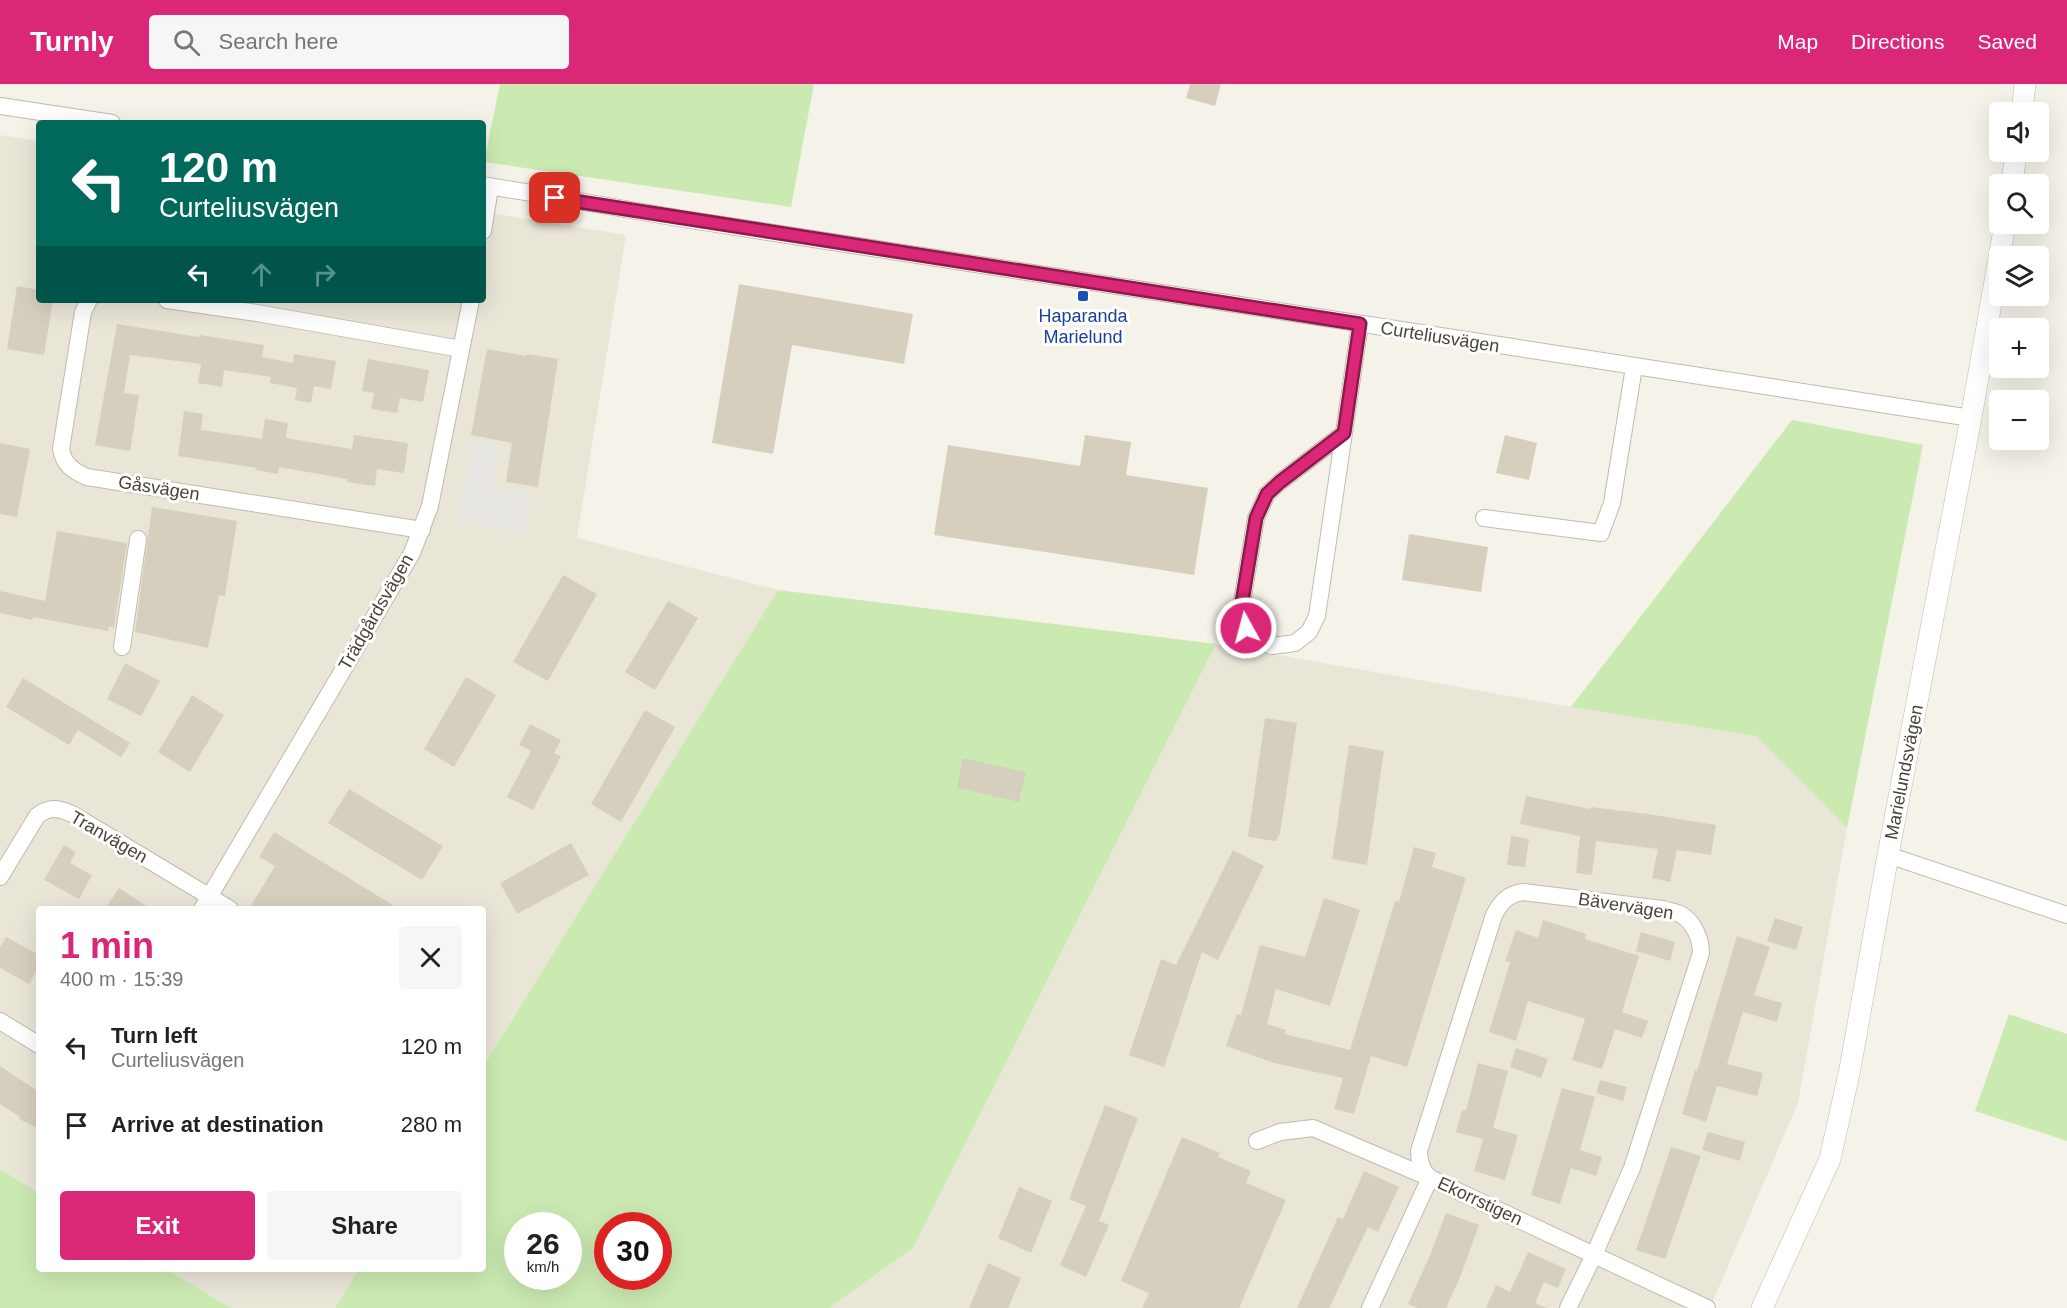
<!DOCTYPE html>
<html lang="en">
<head>
<meta charset="utf-8">
<style>
  body { margin:0; font-family:Helvetica,sans-serif; background:#f6f6f6; color:#222; height:100vh; display:flex; flex-direction:column; font-size:22px; white-space:nowrap }
  * { box-sizing:border-box; margin:0 }
  p { font-size:20px; color:#767676 }
  .icon { flex:none; width:33px; height:33px; fill:none; stroke:currentColor; stroke-width:2; stroke-linecap:round; stroke-linejoin:round }
  .map { position:relative; flex:1; overflow:hidden }
  .sheet { position:absolute; left:36px; top:822px; width:450px; height:366px; display:flex; flex-direction:column; background:#fff; border-radius:6px; box-shadow:0 6px 24px #0002 }
  .sheet>* { flex:none }
  .guide { position:absolute; left:36px; top:36px; width:450px; height:183px; border-radius:6px; box-shadow:0 6px 24px #0002; background:#00695c; color:#fff; overflow:hidden }
  .fabs { position:absolute; left:1989px; top:18px; display:grid; gap:12px }
  .fabs a { display:grid; place-items:center; width:60px; height:60px; border-radius:6px; background:#fff; box-shadow:0 6px 24px #0002; font-size:30px }
  .speed { position:absolute; left:504px; top:1128px; display:flex; gap:12px; font-size:30px; font-weight:700; text-align:center }
  .speed>* { display:grid; place-content:center; width:78px; height:78px; border-radius:50%; background:#fff; box-shadow:0 6px 24px #0002; line-height:1 }
  .speed small { font-size:15px; font-weight:400 }
  .speed .limit { border:9px solid #d22; background:#fff; color:#111 }
  .pin { position:absolute; display:grid; place-items:center; width:51px; height:51px; color:#fff; margin:-26px; border-radius:12px; box-shadow:0 3px 9px #0006 }
  .me { position:absolute; width:66px; margin:-33px; rotate:353deg; stroke-linejoin:round; filter:drop-shadow(0 0 4px #0008) }
  .turn { display:flex; align-items:center; gap:21px; height:126px; padding:0 24px; font-size:27px }
  .turn .icon { width:78px; height:78px; stroke-width:2.5 }
  .turn b { display:block; font-size:42px; line-height:51px }
  .lanes { display:flex; align-items:center; height:57px; padding:0 24px; background:#0003; justify-content:center; gap:30px; direction:ltr }
  .lanes .off { opacity:.35 }
  .round { display:grid; place-items:center; flex:none; width:63px; height:63px; border-radius:6px; background:#f6f6f6 }
  .overview { display:flex; align-items:center; justify-content:space-between; height:102px; padding:0 24px }
  h1 { font-size:36px; font-weight:800; line-height:45px; color:#db2777 }
  .cta { display:flex; gap:12px; margin-top:auto; padding:12px 24px }
  .cta a { flex:1; height:69px; border-radius:6px; background:#db2777; color:#fff; font-size:24px; font-weight:800; line-height:69px; text-align:center }
  .cta a+a { background:#f6f6f6; color:#222 }
  ul { padding:0; list-style:none }
  li { display:flex; align-items:center; gap:18px; height:78px; padding:0 24px }
  li div { flex:1 }
  li b { display:block; font-size:22px }
  li em { font-style:normal }
  header { display:flex; align-items:center; gap:36px; box-sizing:border-box; height:84px; padding:0 30px; background:#db2777; color:#fff }
  header strong { font-size:28px }
  nav { display:flex; gap:33px; margin-inline-start:auto; font-size:21px }
  .search { width:420px; height:54px; background:#f6f6f6; display:flex; align-items:center; gap:15px; box-sizing:border-box; padding:0 21px; border-radius:6px; color:#767676; font-size:22px }
  .map>svg:first-child { display:block }
</style>
</head>
<body>
<header>
<strong>Turnly</strong>
<div class="search"><svg class="icon" aria-label="search" viewBox="0 0 24 24"><circle cx="10" cy="10" r="6"/><path d="M15 15l6 6"/></svg>Search here</div>
<nav><a>Map</a><a>Directions</a><a>Saved</a></nav>
</header>
<div class="map">
<svg width="2067" height="1224" viewBox="0 0 2067 1224">
  <rect width="100%" height="100%" fill="#f5f2e9"/>
  <g fill="#e9e5d7">
    <polygon points="0,51 39,57 39,216 483,216 483,128 626,151 577,454 778,506 483,983 483,825 39,825 39,1109 0,1085"/>
    <polygon points="1216,560 1571,623 1756,652 1847,744 1798,1019 1710,1224 829,1224 913,1164"/>
    <polygon points="166,1185 359,1185 335,1224 231,1224"/>
  </g>
  <g fill="#cbeab2" fill-rule="evenodd">
    <polygon points="500,0 814,0 791,123 484,78"/>
    <polygon points="1792,336 1923,361 1847,744 1756,652 1571,623"/>
    <path d="M778 506 1216 560 913 1164 829 1224H335L359 1185H483V983ZM518 1142H568V1192H518ZM608 1142H658V1192H608Z"/>
    <polygon points="2009,930 2067,950 2067,1057 1975,1027"/>
    <polygon points="0,1085 39,1109 39,1185 166,1185 231,1224 0,1224"/>
  </g>
  <polygon fill="#e6e5e1" points="473,357 499,363 491,403 532,411 524,449 457,436"/>
  <g fill="#d7cfbe">
    <polygon points="1190,0 1221,0 1215,22 1186,14"/>
    <polygon points="739,200 913,230 904,280 792,261 773,370 712,359"/>
    <polygon points="17,202 39,206 39,216 53,216 44,271 7,265"/>
    <polygon points="117,240 199,253 200,251 264,261 262,273 293,279 294,270 336,277 331,305 314,302 311,319 295,316 297,304 270,299 271,293 224,286 222,303 198,299 201,280 130,271 124,309 139,311 130,367 95,361"/>
    <polygon points="487,265 526,272 526,270 558,275 538,403 506,398 512,359 471,351"/>
    <polygon points="368,275 429,286 423,318 400,314 397,329 371,325 374,309 362,307"/>
    <polygon points="184,327 203,330 201,346 262,355 265,335 288,339 286,354 352,365 354,351 408,359 404,389 377,385 375,402 347,398 347,395 279,383 278,390 256,386 257,384 178,372"/>
    <polygon points="1085,351 1131,358 1126,391 1208,404 1194,491 934,451 948,361 1080,382"/>
    <polygon points="1505,351 1537,359 1529,396 1496,389"/>
    <polygon points="0,359 30,365 17,433 0,430"/>
    <polygon points="152,423 237,437 225,512 219,511 208,564 135,548"/>
    <polygon points="57,447 127,459 114,544 109,542 108,547 33,533 32,536 0,529 0,507 45,517"/>
    <polygon points="1409,450 1488,463 1481,508 1402,496"/>
    <polygon points="563,491 597,510 548,597 513,578"/>
    <polygon points="668,517 698,534 655,606 625,588"/>
    <polygon points="125,579 160,597 141,632 107,615"/>
    <polygon points="466,593 496,611 454,683 424,665"/>
    <polygon points="23,594 130,659 121,673 78,646 69,661 6,623"/>
    <polygon points="192,611 224,631 190,688 158,668"/>
    <polygon points="645,626 675,643 621,738 591,720"/>
    <polygon points="1265,634 1297,639 1280,749 1276,757 1248,753"/>
    <polygon points="530,640 561,656 554,669 561,672 533,726 507,713 531,667 519,661"/>
    <polygon points="1349,661 1384,667 1367,781 1332,775"/>
    <polygon points="963,674 1026,688 1019,718 957,704"/>
    <polygon points="349,705 443,762 422,796 328,739"/>
    <polygon points="1526,712 1590,725 1591,723 1648,730 1716,741 1711,771 1677,766 1670,798 1652,794 1658,765 1596,757 1592,791 1576,789 1580,752 1520,740"/>
    <polygon points="274,748 399,825 249,825 275,782 259,773"/>
    <polygon points="1511,752 1529,755 1525,783 1507,781"/>
    <polygon points="571,759 589,791 517,830 500,799"/>
    <polygon points="64,761 76,768 70,779 92,791 79,815 44,796"/>
    <polygon points="1414,763 1436,769 1432,783 1466,794 1407,983 1371,972 1354,1030 1334,1025 1343,994 1274,979 1226,962 1237,930 1241,931 1260,861 1305,873 1324,814 1360,826 1330,922 1276,905 1267,940 1286,946 1284,950 1350,966 1395,817 1399,818"/>
    <polygon points="1233,766 1264,782 1218,876 1202,868 1164,983 1129,971 1161,875 1176,881"/>
    <polygon points="119,804 151,825 105,825"/>
    <polygon points="1775,834 1803,843 1796,866 1767,857"/>
    <polygon points="1543,836 1586,850 1585,855 1639,872 1622,928 1648,937 1642,954 1615,945 1602,985 1572,976 1585,935 1528,917 1516,957 1489,948 1510,878 1505,877 1516,846 1538,854"/>
    <polygon points="1641,848 1675,858 1670,877 1636,867"/>
    <polygon points="1737,852 1770,863 1754,911 1782,919 1777,938 1743,928 1727,980 1763,989 1757,1012 1717,1002 1706,1038 1682,1030 1695,986 1697,987"/>
    <polygon points="6,853 39,871 39,882 29,900 0,884 0,863"/>
    <polygon points="1516,964 1548,975 1541,994 1510,983"/>
    <polygon points="1478,979 1508,987 1493,1044 1518,1051 1505,1096 1474,1087 1483,1055 1456,1048 1462,1026 1466,1027"/>
    <polygon points="0,982 39,1008 39,1045 19,1035 20,1033 0,1020"/>
    <polygon points="1600,996 1627,1003 1623,1017 1596,1009"/>
    <polygon points="1562,1004 1595,1013 1580,1066 1602,1073 1596,1092 1571,1084 1560,1120 1531,1111"/>
    <polygon points="1105,1021 1138,1034 1099,1137 1109,1141 1086,1193 1060,1181 1086,1122 1069,1115"/>
    <polygon points="1708,1048 1745,1058 1740,1077 1702,1066"/>
    <polygon points="1182,1053 1220,1069 1218,1073 1251,1087 1246,1099 1286,1116 1239,1224 1142,1224 1149,1209 1121,1197"/>
    <polygon points="1671,1063 1701,1072 1665,1175 1636,1166"/>
    <polygon points="1364,1087 1399,1103 1378,1148 1368,1143 1329,1224 1297,1224 1338,1133 1343,1135"/>
    <polygon points="1019,1103 1052,1117 1031,1169 998,1154"/>
    <polygon points="1446,1129 1479,1141 1461,1191 1446,1224 1417,1224 1408,1220 1431,1169"/>
    <polygon points="1528,1168 1566,1185 1558,1204 1544,1198 1535,1219 1547,1224 1486,1224 1496,1201 1510,1208"/>
    <polygon points="988,1179 1021,1194 1008,1224 969,1224"/>
  </g>
  <g fill="none" stroke-linecap="round" stroke-linejoin="round">
    <g stroke="#c1bbab" stroke-width="18">
      <g id="minor">
        <polyline points="0,22 112,39"/>
        <polyline points="483,101 684,135 1971,334"/>
        <polyline points="483,147 490,104"/>
        <path d="M89 216 83 228 61 365C64 381 73 387 87 393L422 446"/>
        <polyline points="167,216 257,229 461,265"/>
        <polyline points="1344,349 1280,398 1267,410 1256,434 1241,524 1246,544 1257,556 1272,562 1295,559 1309,548 1317,532 1360,240"/>
        <polyline points="1484,434 1601,449 1612,419 1634,283"/>
        <polyline points="122,563 138,455"/>
        <polyline points="1888,771 2067,831"/>
        <path d="M0 793 37 732C49 722 59 724 72 730L230 825"/>
        <polyline points="202,825 412,469 430,422 471,216"/>
        <polyline points="0,937 39,961"/>
        <polyline points="1257,1057 1280,1048 1313,1044 1430,1094 1594,1171 1568,1224"/>
        <path d="M1430 1094C1422 1087 1419 1077 1419 1067L1494 831C1501 818 1508 810 1523 808L1663 825C1668 827 1677 828 1682 831 1694 839 1701 855 1701 869L1632 1084 1594 1171 1707 1224"/>
        <polyline points="1370,1224 1430,1094"/>
      </g>
    </g>
    <g stroke="#c1bbab" stroke-width="22">
      <g id="tertiary">
        <polyline points="2022,28 2025,0"/>
        <polyline points="2012,100 2016,68"/>
        <polyline points="1762,1224 1830,1075 1850,985 1888,771 1971,334 2005,140"/>
      </g>
    </g>
    <use href="#minor" stroke="#fff" stroke-width="16"/>
    <use href="#tertiary" stroke="#fff" stroke-width="21"/>
  </g>
  <g fill="none" stroke-linecap="round" stroke-linejoin="round">
    <g stroke="#8e194d" stroke-width="15">
      <polyline id="route" points="555,114 1360,240 1344,349 1280,398 1267,410 1256,434 1241,524 1246,544"/>
    </g>
    <use href="#route" stroke="#db2777" stroke-width="10"/>
  </g>
  <rect fill="#1a4fb4" stroke="#fff" stroke-width="2" x="1077" y="206" width="12" height="12" rx="3"/>
  <g text-anchor="middle" dominant-baseline="central" stroke-width="6" stroke-linejoin="round" paint-order="stroke">
    <g font-size="18" fill="#164399" stroke="#fff">
      <text x="1083" y="232">Haparanda<tspan x="1083" dy="21">Marielund</tspan></text>
    </g>
    <g font-size="18" fill="#494437" stroke="#fff">
      <text transform="translate(1440 253) rotate(9)">Curteliusvägen</text>
      <text transform="translate(159 404) rotate(9)">Gåsvägen</text>
      <text transform="translate(376 528) rotate(-60)">Trädgårdsvägen</text>
      <text transform="translate(1904 688) rotate(-79)">Marielundsvägen</text>
      <text transform="translate(109 753) rotate(30)">Tranvägen</text>
      <text transform="translate(1626 822) rotate(9)">Bävervägen</text>
      <text transform="translate(1480 1117) rotate(25)">Ekorrstigen</text>
    </g>
  </g>
</svg>
<div class="fabs">
<a><svg class="icon" aria-label="sound" viewBox="0 0 24 24"><path d="M4 9h4l5-4v14l-5-4H4zM17 9q2 3 0 6"/></svg></a>
<a><svg class="icon" aria-label="search" viewBox="0 0 24 24"><circle cx="10" cy="10" r="6"/><path d="M15 15l6 6"/></svg></a>
<a><svg class="icon" aria-label="layers" viewBox="0 0 24 24"><path d="M12 4l9 5-9 5-9-5zM3 14l9 5 9-5"/></svg></a>
<a>+</a>
<a>−</a>
</div>
<div class="speed"><div>26<small>km/h</small></div><div class="limit">30</div></div>
<div class="pin" style="left:555px;top:114px;background:#d93025"><svg class="icon" aria-label="arrive" viewBox="0 0 24 24"><path d="M6 21V4h12l-3 4 3 4H6"/></svg></div>
<svg class="me" style="left:1246px;top:544px" viewBox="-20 -20 40 40"><circle r="17" fill="#db2777" stroke="#fff" stroke-width="3"/><path d="M0-11L8 9 0 5-8 9z" fill="#fff"/></svg>
<div class="guide">
<div class="turn"><svg class="icon" aria-label="left" viewBox="0 0 24 24"><path d="M17 20v-9H6M10 6l-5 5 5 5"/></svg><div><b>120 m</b>Curteliusvägen</div></div>
<div class="lanes"><svg class="icon" aria-label="left" viewBox="0 0 24 24"><path d="M17 20v-9H6M10 6l-5 5 5 5"/></svg><svg class="icon off" aria-label="ahead" viewBox="0 0 24 24"><path d="M12 20V5M6 11l6-6 6 6"/></svg><svg class="icon off" aria-label="right" viewBox="0 0 24 24"><path d="M7 20v-9h11M14 6l5 5-5 5"/></svg></div>
</div>
<section class="sheet">
<div class="overview"><div><h1>1 min</h1><p>400 m · 15:39</p></div><a class="round"><svg class="icon" aria-label="close" viewBox="0 0 24 24"><path d="M6 6l12 12M18 6L6 18"/></svg></a></div>
<ul>
<li><svg class="icon" aria-label="left" viewBox="0 0 24 24"><path d="M17 20v-9H6M10 6l-5 5 5 5"/></svg><div><b>Turn left</b><p>Curteliusvägen</p></div><em>120 m</em></li>
<li><svg class="icon" aria-label="arrive" viewBox="0 0 24 24"><path d="M6 21V4h12l-3 4 3 4H6"/></svg><div><b>Arrive at destination</b></div><em>280 m</em></li>
</ul>
<div class="cta"><a>Exit</a><a>Share</a></div>
</section>
</div>
</body>
</html>
